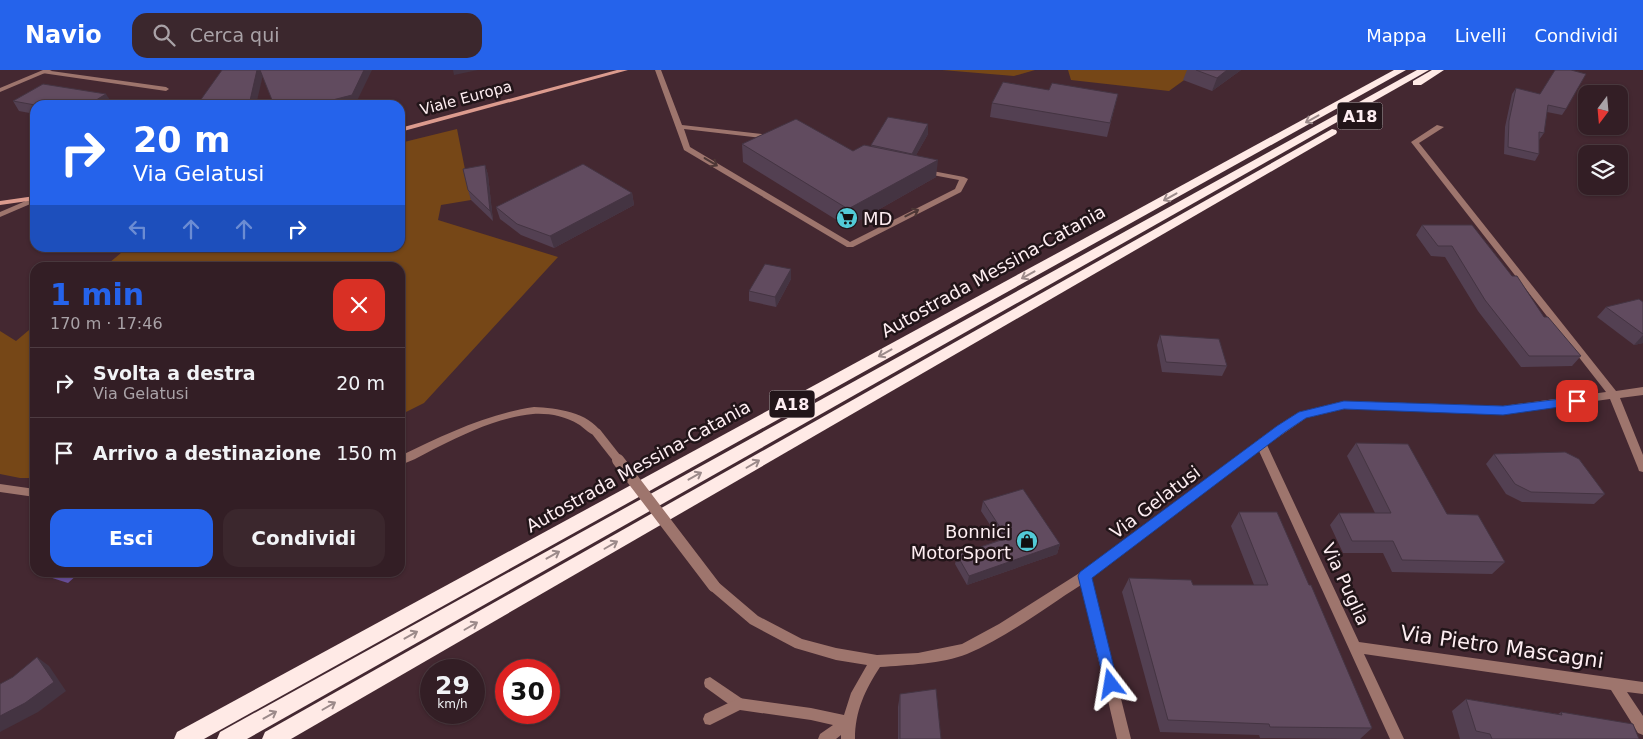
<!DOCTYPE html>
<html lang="it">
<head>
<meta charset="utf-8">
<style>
  body { margin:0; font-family:"DejaVu Sans",sans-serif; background:#3b272d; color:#f1f3f6; height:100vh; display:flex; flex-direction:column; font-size:19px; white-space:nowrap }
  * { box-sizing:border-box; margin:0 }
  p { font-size:16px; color:#a9a2a7 }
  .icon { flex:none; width:28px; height:28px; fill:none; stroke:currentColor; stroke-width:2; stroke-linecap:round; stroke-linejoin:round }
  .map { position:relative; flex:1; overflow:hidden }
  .panel { position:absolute; left:30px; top:192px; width:375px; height:315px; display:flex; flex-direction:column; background:#331e25; border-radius:15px; box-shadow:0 1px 4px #0004,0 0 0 1px #4e3c42 }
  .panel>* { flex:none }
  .banner { position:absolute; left:30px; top:30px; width:375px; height:152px; border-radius:15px; box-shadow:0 1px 4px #0004,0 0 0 1px #4e3c42; background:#2563eb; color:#fff; overflow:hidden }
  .needle { width:32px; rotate:196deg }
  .fabs { position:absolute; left:1578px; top:15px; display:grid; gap:10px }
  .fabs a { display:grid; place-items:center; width:50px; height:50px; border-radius:10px; background:#331e25; box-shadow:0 1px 4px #0004,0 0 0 1px #4e3c42; font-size:25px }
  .speed { position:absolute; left:420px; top:589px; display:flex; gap:10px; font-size:25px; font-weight:700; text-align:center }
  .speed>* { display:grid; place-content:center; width:65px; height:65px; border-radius:50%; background:#331e25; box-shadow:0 1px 4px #0004,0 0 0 1px #4e3c42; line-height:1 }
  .speed small { font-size:12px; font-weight:400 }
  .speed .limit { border:8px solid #d22; background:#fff; color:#111 }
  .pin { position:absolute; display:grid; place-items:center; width:42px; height:42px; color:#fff; margin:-21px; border-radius:10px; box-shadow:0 2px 8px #0006 }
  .me { position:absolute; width:55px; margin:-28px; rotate:346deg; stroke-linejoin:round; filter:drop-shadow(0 0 4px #0008) }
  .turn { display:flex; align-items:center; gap:18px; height:105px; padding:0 20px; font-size:22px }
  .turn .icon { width:65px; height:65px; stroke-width:2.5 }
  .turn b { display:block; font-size:35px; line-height:42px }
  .lanes { display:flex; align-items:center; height:48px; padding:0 20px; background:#0003; justify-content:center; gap:25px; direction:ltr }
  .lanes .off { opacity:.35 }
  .round { display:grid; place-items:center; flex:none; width:52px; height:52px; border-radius:15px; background:#3b272d }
  .head { display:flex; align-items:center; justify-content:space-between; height:85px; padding:0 20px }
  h1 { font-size:30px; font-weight:700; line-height:38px; color:#2563eb }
  .action { display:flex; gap:10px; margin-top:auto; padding:10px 20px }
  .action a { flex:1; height:58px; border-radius:15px; background:#2563eb; color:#fff; font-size:20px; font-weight:700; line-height:58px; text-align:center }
  .action a+a { background:#3b272d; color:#f1f3f6 }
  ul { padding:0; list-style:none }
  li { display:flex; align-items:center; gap:15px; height:70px; padding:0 20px; border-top:1px solid #4e3c42 }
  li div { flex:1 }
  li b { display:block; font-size:19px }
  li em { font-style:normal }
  header { display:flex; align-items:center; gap:30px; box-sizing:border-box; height:70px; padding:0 25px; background:#2563eb; color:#fff }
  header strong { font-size:24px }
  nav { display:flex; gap:28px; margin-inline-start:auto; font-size:18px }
  .search { width:350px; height:45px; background:#3b272d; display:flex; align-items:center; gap:12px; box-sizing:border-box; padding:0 18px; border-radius:15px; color:#a9a2a7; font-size:19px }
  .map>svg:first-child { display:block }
</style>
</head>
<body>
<header>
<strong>Navio</strong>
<div class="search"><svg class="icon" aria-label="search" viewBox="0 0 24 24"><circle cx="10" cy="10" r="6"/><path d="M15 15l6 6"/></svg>Cerca qui</div>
<nav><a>Mappa</a><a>Livelli</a><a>Condividi</a></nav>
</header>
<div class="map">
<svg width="1643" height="669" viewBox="0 0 1643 669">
  <rect width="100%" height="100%" fill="#442831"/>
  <g fill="#764717">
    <polygon points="942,0 1035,0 1014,6"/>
    <polygon points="1068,0 1198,0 1169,21 1071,10"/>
    <polygon points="457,59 471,130 441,135 438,150 558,187 424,333 400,345 400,198 103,198 127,178 400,178 400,73"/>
    <polygon points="35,255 35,408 20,408 0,404 0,261 16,271"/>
  </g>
  <polygon fill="#684e99" points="50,502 108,503 103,507 79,503 68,513 46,506"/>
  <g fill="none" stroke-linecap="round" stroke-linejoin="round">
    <g fill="#9e756d" fill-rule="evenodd">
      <polygon points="655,0 661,0 682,55 771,65 775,67 771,69 684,59 690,77 850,172 955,119 959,110 922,103 922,99 964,107 968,109 961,122 853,177 847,177 684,80"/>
      <polygon points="35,127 35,132 0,147 0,142"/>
      <polygon points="710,607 744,630 746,634 744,638 739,640 734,638 705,617 704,613 705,609"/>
    </g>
    <g fill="#9e756d" fill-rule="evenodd">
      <polygon points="44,0 166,17 169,19 166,21 42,3 41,2"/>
      <path d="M1437 55 1444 57 1419 73 1616 321 1643 317V325L1620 328 1643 385V402L1639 401 1638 398 1610 329 1503 344 1344 339 1306 348 1267 375 1359 572 1643 612V624L1627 622 1643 646V665L1638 663 1611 620 1364 584 1404 669H1390L1259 381 1091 508 1131 669H1117L1081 515C1046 537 1006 568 967 584 942 594 907 595 880 597 865 620 855 641 855 669H841V665L836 669H818L820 664 833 655 811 650 740 640 710 655 705 654 703 649 705 644 739 628 811 638 844 645 851 623 867 595 836 590 795 578 750 554 710 520 708 516 710 512 714 511 718 512 758 546 802 569 836 578 877 585 918 583 962 574 999 554 1081 502 1277 356 1299 342 1344 331 1503 336 1606 322 1411 72Z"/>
      <path d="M534 337C557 338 588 342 602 363L601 366C592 368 585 358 578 354 565 346 548 343 533 344 500 347 468 362 438 377 426 383 413 391 400 395V386C444 365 486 344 534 337Z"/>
      <polygon points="0,414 35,419 35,427 0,422"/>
    </g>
    <polygon fill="#9e756d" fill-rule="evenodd" points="43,0 52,0 0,22 0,18"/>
    <g fill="#dc9b8e" fill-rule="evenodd">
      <polygon points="617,0 628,0 400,62 400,58"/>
      <polygon points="35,126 35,130 0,135 0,131"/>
    </g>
    <g fill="#ffeae6" fill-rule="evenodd">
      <polygon points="1394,0 1406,0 204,669 174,669 177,662"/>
      <polygon points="1417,0 1429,0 247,669 217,669 220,662"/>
      <polygon points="1432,0 1444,0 1421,15 1413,15 1413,11"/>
      <polygon points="1332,59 1336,60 1337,62 1336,64 291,669 262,669 265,662"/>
    </g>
    <polyline stroke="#9e756d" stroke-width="9" points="597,363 619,391"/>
    <polyline stroke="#9e756d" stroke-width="12" points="618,390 714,516"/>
  </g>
  <g fill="#534052">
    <polygon points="1187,0 1241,0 1212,21 1183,10"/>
    <polygon points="1516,18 1566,39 1562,45 1547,42 1544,63 1539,70 1539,84 1535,91 1504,84 1505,57 1512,24"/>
    <polygon points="1049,20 1118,24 1107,67 990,47 992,33"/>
    <polygon points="13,31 112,33 35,35 35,44 19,41"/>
    <polygon points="928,54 928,64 916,85 936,107 848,157 743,92 742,74 853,81 871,76 871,75"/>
    <polygon points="485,95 488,105 493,151 471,130 468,120"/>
    <polygon points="632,123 634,135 554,178 521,165 500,149 496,137"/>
    <polygon points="1422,155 1472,155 1544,247 1581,286 1572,296 1521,297 1478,241 1445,187 1431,186 1416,165"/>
    <polygon points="791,199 791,209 776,237 749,231 749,221"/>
    <polygon points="1643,232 1643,273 1634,275 1597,247 1606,237"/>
    <polygon points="1160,265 1227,296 1222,306 1162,302 1157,275"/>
    <polygon points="1356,373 1447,444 1505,492 1492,504 1392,502 1383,483 1343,483 1330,455 1339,443 1375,443 1347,386"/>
    <polygon points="1494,384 1605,424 1594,434 1522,432 1506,424 1486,394"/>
    <polygon points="983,431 1060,474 1057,484 967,515 955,494 957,485 1000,470 981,441"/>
    <polygon points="1239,442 1372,658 1360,669 1260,668 1259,665 1160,662 1122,522 1129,508 1193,515 1254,515 1231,456"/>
    <polygon points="900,624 941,669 898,669 898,637"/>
    <polygon points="1466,629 1558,644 1561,642 1639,669 1460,669 1452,641"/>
  </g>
  <g fill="#443442">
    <polygon points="257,0 260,0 263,5 256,35 249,35"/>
    <polygon points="364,0 372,0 355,35 313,35"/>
    <polygon points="453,0 478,0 454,5"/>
    <polygon points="1227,0 1241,0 1212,21 1217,8"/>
    <polygon points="106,24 112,33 109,35 88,35"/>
    <polygon points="928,54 928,64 911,94 912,84"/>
    <polygon points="938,90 936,107 848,157 848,139"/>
    <polygon points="485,95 488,105 493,151 490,141"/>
    <polygon points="632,123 634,135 554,178 550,166"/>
    <polygon points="791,199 791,209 776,237 775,227"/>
    <polygon points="1643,265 1643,273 1634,275"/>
    <polygon points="1060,474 1057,484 967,515 969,506"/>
    <polygon points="37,587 49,596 66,621 38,642 0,662 0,646"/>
  </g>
  <g fill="#614b5f" stroke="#443442">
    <polygon points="222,0 257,0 249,35 197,35"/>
    <polygon points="260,0 364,0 352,25 313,35 274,35"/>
    <polygon points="1196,0 1227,0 1217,8"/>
    <polygon points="1555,0 1571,0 1586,4 1566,39 1548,35 1544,63 1539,62 1539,84 1508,77 1509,51 1516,18 1540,24"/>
    <polygon points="1003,12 1049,20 1052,13 1118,24 1110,53 992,33"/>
    <polygon points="43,14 106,24 88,35 35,35 13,31"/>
    <polygon points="888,47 928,54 912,84 871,75"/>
    <polygon points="796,49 853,81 864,75 938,90 848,139 742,74"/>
    <polygon points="583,94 632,123 550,166 517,154 496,137"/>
    <polygon points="485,95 490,141 468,120 463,99"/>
    <polygon points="1422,155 1472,155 1512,206 1517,206 1544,247 1548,247 1581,286 1529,286 1485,230 1452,176 1438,176"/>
    <polygon points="765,194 791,199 775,227 749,221"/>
    <polygon points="1639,229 1643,232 1643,264 1606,237"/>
    <polygon points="1160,265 1219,269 1227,296 1166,292"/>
    <polygon points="1356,373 1408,374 1447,444 1478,445 1505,492 1402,490 1393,471 1352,471 1339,443 1391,443"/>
    <polygon points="1565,382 1579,389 1605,424 1531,422 1515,414 1494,384"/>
    <polygon points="1023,419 1060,474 969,506 957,485 1007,468 983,431"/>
    <polygon points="1239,442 1277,442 1309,515 1311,515 1372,658 1270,657 1269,654 1168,650 1129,508 1191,510 1193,515 1268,515"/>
    <polygon points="37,587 54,612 25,633 0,646 0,614 13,607"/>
    <polygon points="936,619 941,669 900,669 900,624"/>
    <polygon points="1466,629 1562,645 1561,642 1633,654 1639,669 1492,669 1490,664 1476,661"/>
  </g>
  <defs><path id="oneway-shaft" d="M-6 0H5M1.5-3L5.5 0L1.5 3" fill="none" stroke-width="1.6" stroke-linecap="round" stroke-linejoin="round" transform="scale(1.25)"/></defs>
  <g stroke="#9c8a8a">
    <use href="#oneway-shaft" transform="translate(1312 49) rotate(151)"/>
    <use href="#oneway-shaft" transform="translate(1170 127) rotate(151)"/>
    <use href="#oneway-shaft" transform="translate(1028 205) rotate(151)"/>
    <use href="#oneway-shaft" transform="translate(885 283) rotate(151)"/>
    <use href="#oneway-shaft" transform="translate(753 394) rotate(-30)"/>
    <use href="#oneway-shaft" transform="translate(695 406) rotate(-29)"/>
    <use href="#oneway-shaft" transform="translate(611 475) rotate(-30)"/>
    <use href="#oneway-shaft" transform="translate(553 485) rotate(-29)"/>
    <use href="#oneway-shaft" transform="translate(471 556) rotate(-30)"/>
    <use href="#oneway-shaft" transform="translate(411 565) rotate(-29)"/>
    <use href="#oneway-shaft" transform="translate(329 636) rotate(-30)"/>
    <use href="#oneway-shaft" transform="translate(270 645) rotate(-29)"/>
  </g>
  <g stroke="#4d3736">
    <use href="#oneway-shaft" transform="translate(711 92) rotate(31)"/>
    <use href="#oneway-shaft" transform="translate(912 143) rotate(-27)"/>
  </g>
  <polygon fill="#2563eb" stroke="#184099" points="1577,327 1581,328 1583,331 1581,334 1503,345 1344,339 1306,348 1285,362 1092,508 1118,614 1116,619 1111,621 1106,619 1078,506 1080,502 1277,356 1299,342 1344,331 1503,336"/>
  <defs>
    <g id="supermarket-disc" transform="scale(1.125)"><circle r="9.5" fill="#52cbd7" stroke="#221519"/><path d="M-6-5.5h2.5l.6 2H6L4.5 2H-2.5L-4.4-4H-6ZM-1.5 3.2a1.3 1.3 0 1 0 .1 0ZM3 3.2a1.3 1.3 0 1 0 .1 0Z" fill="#111"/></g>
    <g id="shop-disc" transform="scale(1.125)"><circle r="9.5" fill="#52cbd7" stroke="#221519"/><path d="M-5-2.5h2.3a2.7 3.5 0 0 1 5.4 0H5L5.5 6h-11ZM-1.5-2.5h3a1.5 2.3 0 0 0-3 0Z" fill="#111"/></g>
  </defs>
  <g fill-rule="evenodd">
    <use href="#supermarket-disc" x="847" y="148"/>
    <use href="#shop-disc" x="1027" y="471"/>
  </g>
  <g text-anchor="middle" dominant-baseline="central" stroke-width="5" stroke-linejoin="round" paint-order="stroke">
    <g font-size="15" fill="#fdedf1" stroke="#221519">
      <text transform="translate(466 28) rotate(-15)">Viale Europa</text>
    </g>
    <g fill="#221519" stroke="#bbacb0" stroke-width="1">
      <rect x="1337.5" y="32.5" width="45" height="27" rx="4"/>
      <rect x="769.5" y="320.5" width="45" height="27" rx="4"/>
    </g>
    <g font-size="16" font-weight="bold" fill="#fdedf1">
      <text x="1360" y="46">A18</text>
      <text x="792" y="334">A18</text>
    </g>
    <g font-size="18" fill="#fdedf1" stroke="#221519" text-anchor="start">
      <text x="863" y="148">MD</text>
      <text x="1011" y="461" text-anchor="end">Bonnici<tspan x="1011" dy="21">MotorSport</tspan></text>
    </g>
    <g font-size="18" fill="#fdedf1" stroke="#221519">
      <text transform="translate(993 201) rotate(-29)">Autostrada Messina-Catania</text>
      <text transform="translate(638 396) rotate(-29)">Autostrada Messina-Catania</text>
      <text transform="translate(1155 432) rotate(-37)">Via Gelatusi</text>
      <text transform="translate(1346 514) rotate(65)">Via Puglia</text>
    </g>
    <g font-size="21" fill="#fdedf1" stroke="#221519">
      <text transform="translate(1502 577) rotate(8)">Via Pietro Mascagni</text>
    </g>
  </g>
</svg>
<div class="fabs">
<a><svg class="needle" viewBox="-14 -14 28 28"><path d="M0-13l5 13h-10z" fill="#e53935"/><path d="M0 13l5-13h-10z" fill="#a9a2a7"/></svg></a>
<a><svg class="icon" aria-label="layers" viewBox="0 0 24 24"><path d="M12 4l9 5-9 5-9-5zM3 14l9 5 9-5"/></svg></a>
</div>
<div class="speed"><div>29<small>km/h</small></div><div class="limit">30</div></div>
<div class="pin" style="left:1577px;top:331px;background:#d93025"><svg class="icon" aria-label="arrive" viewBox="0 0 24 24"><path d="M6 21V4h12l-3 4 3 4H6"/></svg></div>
<svg class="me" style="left:1111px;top:614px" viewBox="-20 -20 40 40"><path d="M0-17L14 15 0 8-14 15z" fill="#2563eb" stroke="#fff" stroke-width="4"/></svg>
<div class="banner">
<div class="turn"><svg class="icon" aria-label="right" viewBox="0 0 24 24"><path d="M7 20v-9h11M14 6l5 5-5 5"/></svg><div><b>20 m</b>Via Gelatusi</div></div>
<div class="lanes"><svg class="icon off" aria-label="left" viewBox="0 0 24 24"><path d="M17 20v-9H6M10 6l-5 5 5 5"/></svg><svg class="icon off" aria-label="ahead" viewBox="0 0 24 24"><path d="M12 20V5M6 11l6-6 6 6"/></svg><svg class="icon off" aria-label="ahead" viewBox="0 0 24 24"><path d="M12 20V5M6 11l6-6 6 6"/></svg><svg class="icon" aria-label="right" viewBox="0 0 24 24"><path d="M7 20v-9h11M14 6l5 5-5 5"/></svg></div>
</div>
<section class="panel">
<div class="head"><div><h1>1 min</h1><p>170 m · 17:46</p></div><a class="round" style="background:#d93025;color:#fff"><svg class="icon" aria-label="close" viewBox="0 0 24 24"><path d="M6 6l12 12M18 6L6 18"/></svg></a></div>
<ul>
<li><svg class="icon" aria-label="right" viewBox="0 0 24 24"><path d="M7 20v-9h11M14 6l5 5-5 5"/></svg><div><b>Svolta a destra</b><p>Via Gelatusi</p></div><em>20 m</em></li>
<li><svg class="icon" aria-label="arrive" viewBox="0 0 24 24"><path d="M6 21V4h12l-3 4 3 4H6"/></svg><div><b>Arrivo a destinazione</b></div><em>150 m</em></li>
</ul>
<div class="action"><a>Esci</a><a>Condividi</a></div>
</section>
</div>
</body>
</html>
